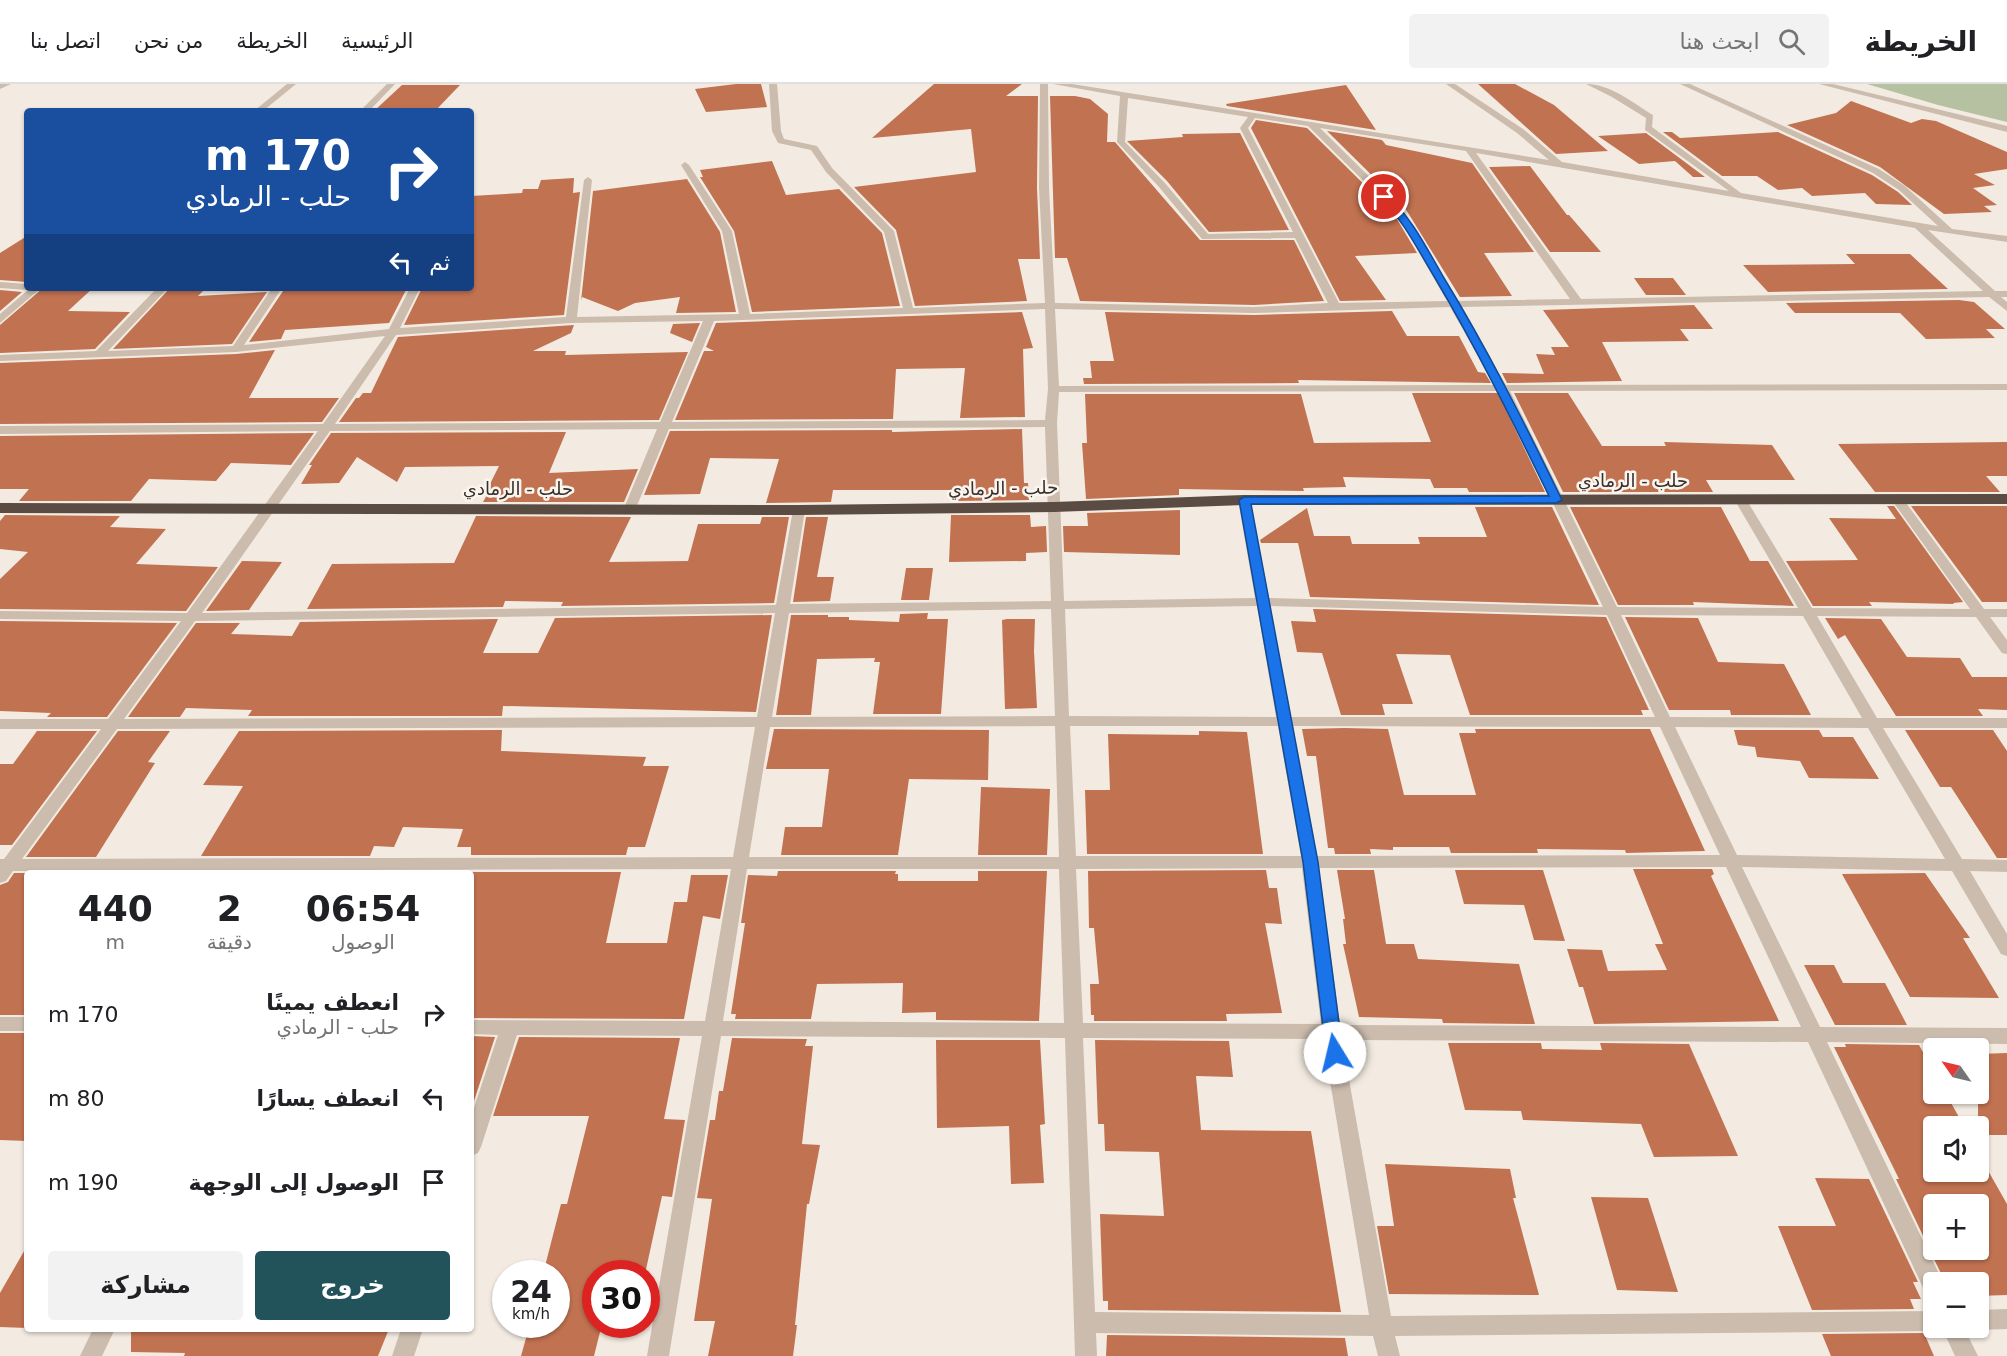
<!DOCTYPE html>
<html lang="ar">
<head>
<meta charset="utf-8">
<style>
  body { margin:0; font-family:"DejaVu Sans","Noto Naskh Arabic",sans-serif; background:#f2f2f2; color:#202124; direction:rtl; height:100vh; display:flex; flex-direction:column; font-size:22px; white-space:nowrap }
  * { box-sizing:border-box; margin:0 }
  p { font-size:20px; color:#757577 }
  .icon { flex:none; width:33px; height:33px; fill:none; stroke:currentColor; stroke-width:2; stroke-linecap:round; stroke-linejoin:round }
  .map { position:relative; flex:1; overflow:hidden; direction:ltr }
  .side { position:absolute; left:24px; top:786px; width:450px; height:462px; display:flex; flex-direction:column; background:#fff; border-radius:6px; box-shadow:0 2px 4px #0004; direction:rtl }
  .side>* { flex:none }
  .hud { position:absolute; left:24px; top:24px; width:450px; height:183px; border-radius:6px; box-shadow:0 2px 4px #0004; direction:rtl; background:#1a4fa0; color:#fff; overflow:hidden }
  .needle { width:39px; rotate:304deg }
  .buttons { position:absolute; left:1923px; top:954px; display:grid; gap:12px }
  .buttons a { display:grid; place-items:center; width:66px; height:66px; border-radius:6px; background:#fff; box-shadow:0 2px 4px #0004; font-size:30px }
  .speed { position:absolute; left:492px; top:1176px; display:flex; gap:12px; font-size:30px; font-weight:700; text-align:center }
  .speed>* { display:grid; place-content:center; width:78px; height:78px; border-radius:50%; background:#fff; box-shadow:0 2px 4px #0004; line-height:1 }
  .speed small { font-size:15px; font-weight:400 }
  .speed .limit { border:9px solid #d22; background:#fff; color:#111 }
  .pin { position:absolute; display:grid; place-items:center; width:51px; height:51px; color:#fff; margin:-26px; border:3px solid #fff; border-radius:50%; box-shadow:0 2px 6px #0007 }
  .me { position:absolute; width:66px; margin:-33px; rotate:351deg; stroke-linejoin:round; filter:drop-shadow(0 0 4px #0008) }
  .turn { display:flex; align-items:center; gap:21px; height:126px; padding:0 24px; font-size:27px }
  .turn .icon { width:78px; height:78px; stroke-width:2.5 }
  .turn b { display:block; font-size:42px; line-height:51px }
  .then { display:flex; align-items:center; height:57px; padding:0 24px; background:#0003; gap:12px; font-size:22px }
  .eta { display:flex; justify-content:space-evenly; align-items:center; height:102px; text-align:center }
  .eta b { font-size:36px; font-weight:700; line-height:42px }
  .primary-button { display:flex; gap:12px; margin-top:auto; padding:12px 24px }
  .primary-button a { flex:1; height:69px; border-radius:6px; background:#22535a; color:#fff; font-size:24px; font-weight:700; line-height:69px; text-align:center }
  .primary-button a+a { background:#f2f2f2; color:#202124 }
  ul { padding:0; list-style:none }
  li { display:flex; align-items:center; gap:18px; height:84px; padding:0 24px }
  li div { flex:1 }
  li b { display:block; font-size:22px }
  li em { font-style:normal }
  header { display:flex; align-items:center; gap:36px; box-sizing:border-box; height:84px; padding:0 30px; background:#fff; border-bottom:2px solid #e0e0e0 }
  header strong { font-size:28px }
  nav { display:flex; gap:33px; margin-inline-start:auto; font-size:21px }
  .search { width:420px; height:54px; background:#f2f2f2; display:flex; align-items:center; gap:15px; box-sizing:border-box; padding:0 21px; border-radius:6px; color:#757577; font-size:22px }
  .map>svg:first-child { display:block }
</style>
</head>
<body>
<header>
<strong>الخريطة</strong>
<div class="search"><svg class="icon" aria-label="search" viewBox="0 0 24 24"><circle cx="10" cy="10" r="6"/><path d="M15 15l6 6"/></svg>ابحث هنا</div>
<nav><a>الرئيسية</a><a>الخريطة</a><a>من نحن</a><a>اتصل بنا</a></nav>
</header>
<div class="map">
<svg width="2007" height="1272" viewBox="0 0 2007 1272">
  <rect width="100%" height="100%" fill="#f3ebe1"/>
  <polygon fill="#b5c1a1" points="1867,0 2007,0 2007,38 1938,21"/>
  <g fill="#c17251" fill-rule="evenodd">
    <polygon points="736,0 761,0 767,23 706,28 695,5"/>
    <polygon points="934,0 1022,0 1006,12 1038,12 1037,104 1040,175 1018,175 1027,217 915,222 896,146 854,103 976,88 971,45 872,54"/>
    <polygon points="1478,0 1515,0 1554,21 1608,67 1556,70"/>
    <polygon points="402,1 460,1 435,27 374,27"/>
    <polygon points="1346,1 1376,46 1227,22 1226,20"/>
    <polygon points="1050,12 1075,12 1090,15 1108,30 1107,58 1115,58 1200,156 1294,156 1324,217 1254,221 1080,217 1067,174 1055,174"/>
    <polygon points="1851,17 1911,39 1922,35 1936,37 2007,68 2007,85 1974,90 1995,101 1973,104 1997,121 1984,122 1992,128 1944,130 1880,83 1787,41 1836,29"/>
    <polygon points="1256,36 1307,44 1394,130 1417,169 1355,172 1386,216 1340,217 1251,44"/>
    <polygon points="1327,47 1382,56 1386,61 1472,79 1534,168 1484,169 1512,212 1460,213 1405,124"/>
    <polygon points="1663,48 1672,48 1680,54 1778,48 1872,91 1898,108 1912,121 1876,120 1865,109 1812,112 1802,104 1778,106 1757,92 1722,92"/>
    <polygon points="1240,49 1289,146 1209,148 1167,97 1127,57 1183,53 1182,50"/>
    <polygon points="1646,49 1705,93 1693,93 1675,77 1639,80 1598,52"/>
    <polygon points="772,77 786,111 839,105 882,149 900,222 752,228 734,147 700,93 703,93 700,86"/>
    <polygon points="1530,82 1567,131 1569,131 1601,168 1550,168 1489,83"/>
    <polygon points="574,94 573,109 580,108 564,231 404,241 422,204 471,204 471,112 522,109 523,105 538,105 541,96"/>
    <polygon points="687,95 720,148 736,228 676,229 680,213 635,219 618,227 582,213 581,217 593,107"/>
    <polygon points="27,152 27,198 0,196 0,169"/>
    <polygon points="1846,170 1910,170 1948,205 1768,208 1743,181 1855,180"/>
    <polygon points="1634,194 1673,194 1686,211 1646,211"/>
    <polygon points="43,204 93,204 68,227 130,228 95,265 0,269 0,241"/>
    <polygon points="170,204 206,204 198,212 267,208 232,260 113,265"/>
    <polygon points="285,204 407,204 389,239 285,246 281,255 249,258"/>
    <polygon points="0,206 22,208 0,227"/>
    <polygon points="1959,216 1974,218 2005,245 1986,245 1995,254 1926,255 1900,229 1795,229 1786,219"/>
    <polygon points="1694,221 1713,245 1680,245 1689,257 1602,258 1622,297 1507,299 1502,289 1544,290 1536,270 1555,271 1551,263 1569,263 1543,226"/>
    <polygon points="1392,227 1407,252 1459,252 1478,288 1485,289 1491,299 1298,296 1299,299 1084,300 1083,294 1092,294 1090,277 1114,277 1105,228 1254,231"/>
    <polygon points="1022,228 1033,264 1023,265 1025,333 960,334 965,284 896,285 893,335 675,336 704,267 714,267 706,263 716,239"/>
    <polygon points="700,239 692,258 670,249 673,240"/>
    <polygon points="574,241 571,249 533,267 566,267 565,271 688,268 659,336 339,338 356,314 359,314 363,309 371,309 398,253"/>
    <polygon points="275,266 249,314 339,314 322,338 0,340 0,279 236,270"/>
    <polygon points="1412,309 1498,309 1545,408 1469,408 1467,404 1434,404 1430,395 1343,393 1346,403 1303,404 1304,407 1179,405 1179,411 1086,415 1082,359 1087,359 1085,310 1301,310 1314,359 1431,358"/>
    <polygon points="1514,309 1568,309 1602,362 1666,362 1664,358 1772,361 1795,396 1706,396 1713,408 1563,408"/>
    <polygon points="1022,345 1024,399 1028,399 1029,416 952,417 952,406 833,406 831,418 766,419 779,375 710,374 700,410 644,411 670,347 892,346 892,348"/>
    <polygon points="566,348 549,389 638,385 624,418 483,418 487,411 485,410 499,382 405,383 397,398 357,373 339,399 301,400 312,381 309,381 331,349"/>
    <polygon points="314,349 291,381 231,379 216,397 149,395 131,417 19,417 29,405 0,405 0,352"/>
    <polygon points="2007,358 2007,392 1986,392 2000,408 1875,408 1838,360"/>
    <polygon points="1887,422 1894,422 1963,518 1953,519 1954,520 1869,518 1872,522 1813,522 1786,477 1858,476 1829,434 1896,435"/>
    <polygon points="1911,422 2007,422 2007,518 1982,518"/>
    <polygon points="1475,423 1552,423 1599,521 1310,513 1298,459 1261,459 1260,456 1307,424 1314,452 1350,452 1352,460 1420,460 1418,453 1487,453"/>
    <polygon points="1570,423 1721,423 1750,477 1768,477 1794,522 1693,518 1694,521 1618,521"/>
    <polygon points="1180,426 1180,471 1064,468 1063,442 1088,442 1087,429"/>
    <polygon points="5,431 120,432 110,443 166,445 136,480 218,483 186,527 0,525 0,495 28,468 0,465 0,437"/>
    <polygon points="951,431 1030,431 1031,443 1046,442 1047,468 1026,469 1026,477 949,478"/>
    <polygon points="476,432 631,433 609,478 688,477 698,440 760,440 762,433 789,433 774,519 561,522 563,518 505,517 503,523 307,525 332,480 454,479"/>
    <polygon points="806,433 828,433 817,493 834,493 830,517 793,518"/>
    <polygon points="242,477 282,478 249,526 206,527"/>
    <polygon points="906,484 933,484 929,516 901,516"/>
    <polygon points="1313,525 1606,533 1649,626 1641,626 1643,631 1470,631 1450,571 1396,570 1413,620 1382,620 1385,631 1341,631 1322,569 1297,568 1291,537 1316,538"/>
    <polygon points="928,529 927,535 948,535 941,630 873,630 880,578 874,578 875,574 817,575 811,631 776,631 791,531 828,531 828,533 849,533 849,536 899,538 900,530"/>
    <polygon points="772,531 756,628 503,622 502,632 248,632 252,626 186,624 180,633 128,633 196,539 240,539 231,550 292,552 300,538 498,535 483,569 538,569 555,534"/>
    <polygon points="1625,533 1698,534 1718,578 1784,580 1811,631 1731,631 1730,626 1669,626"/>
    <polygon points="1825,534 1881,535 1907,573 1960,574 1972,593 2007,593 2007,626 1978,625 1983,632 1896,632 1845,551 1838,555"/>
    <polygon points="1007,535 1035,535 1034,567 1037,624 1005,625 1002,536"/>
    <polygon points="0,537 177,539 107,633 47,633 51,629 0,627"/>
    <polygon points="1345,644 1388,645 1404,711 1476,711 1459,649 1476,649 1475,645 1650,645 1705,767 1626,769 1625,766 1537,765 1538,769 1451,769 1449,763 1393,763 1393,766 1370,765 1371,770 1335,770 1334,764 1328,764 1316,672 1307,672 1302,645"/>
    <polygon points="774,645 989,646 988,696 909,695 898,771 781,771 785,743 822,743 829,685 766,685"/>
    <polygon points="502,646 501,667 646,673 643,682 669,682 645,763 628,763 626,771 471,771 471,763 457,763 463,745 403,743 394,763 374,762 370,772 201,772 243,702 203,701 239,647"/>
    <polygon points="1734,646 1819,646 1823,653 1853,653 1879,695 1809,694 1800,677 1757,673 1755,663 1738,661"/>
    <polygon points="1905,646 1993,646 2007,667 2007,774 1997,774 1951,703 1940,703"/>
    <polygon points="37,647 97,647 12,761 0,761 0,680 13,680"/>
    <polygon points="118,647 170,647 148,678 155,679 96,773 26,773"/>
    <polygon points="1199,647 1247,648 1263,770 1087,770 1085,706 1110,706 1108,650 1199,651"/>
    <polygon points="981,703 1050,705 1047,771 978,771"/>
    <polygon points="1633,785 1712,785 1714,790 1711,792 1779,937 1594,940 1583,903 1579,903 1567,865 1602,866 1608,887 1667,886 1655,860 1663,860"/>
    <polygon points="1266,786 1269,804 1277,804 1282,840 1265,839 1282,929 1226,930 1227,937 1094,937 1094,931 1091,931 1090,900 1099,900 1094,844 1089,844 1088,787"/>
    <polygon points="1337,786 1374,786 1386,860 1414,860 1418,875 1519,880 1535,940 1443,939 1442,935 1359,933 1343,860 1346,860 1343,835 1345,835"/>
    <polygon points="1455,786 1543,786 1565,857 1534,856 1524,821 1464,820"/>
    <polygon points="778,787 896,787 895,790 898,790 898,797 978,797 978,787 1047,787 1039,937 936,936 936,928 902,929 903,899 817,900 811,935 735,935 736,930 731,930 745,839 741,839 748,791 777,792"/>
    <polygon points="471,788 621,788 606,859 667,859 674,818 687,818 691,791 728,791 720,835 703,832 684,935 471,934"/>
    <polygon points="14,789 27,789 27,931 0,931 0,801 8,798"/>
    <polygon points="1925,789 1970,854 1963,854 1999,914 1910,913 1842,790"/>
    <polygon points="1804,881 1834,881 1843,899 1885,899 1907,941 1835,941"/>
    <polygon points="0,949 27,949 27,1057 0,1056"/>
    <polygon points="471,952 495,953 471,1026"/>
    <polygon points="519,953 680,954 664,1035 685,1036 672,1113 662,1112 645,1190 596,1190 596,1240 602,1240 594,1272 521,1272 530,1240 556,1240 556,1190 543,1190 561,1120 567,1120 589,1032 493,1032"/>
    <polygon points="732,954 807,955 805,962 813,962 802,1060 820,1061 809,1120 807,1120 795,1241 797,1241 793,1272 708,1272 715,1237 694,1237 712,1115 697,1114 710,1036 715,1036 719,1007 723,1007"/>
    <polygon points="936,956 1040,956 1045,1040 1040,1041 1044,1099 1011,1100 1009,1042 937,1044"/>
    <polygon points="1095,956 1229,957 1233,993 1196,992 1201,1046 1311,1047 1341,1228 1108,1226 1108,1217 1103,1217 1100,1130 1164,1132 1159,1068 1105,1067 1104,1040 1098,1040"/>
    <polygon points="1448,959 1541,959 1542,965 1602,966 1600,959 1689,960 1738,1072 1654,1073 1641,1040 1523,1036 1521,1027 1465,1026"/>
    <path d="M1845 960 1919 961 1934 988V1010H1946L1964 1042H1934V1088H1978V1069L2007 1120V1211L1978 1212V1198H1945L1896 1095H1899L1834 963H1846ZM1934 1120H1978V1166H1934Z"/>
    <polygon points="2007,969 2007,1051 1978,1051 1978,970"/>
    <polygon points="1385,1080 1510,1085 1516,1114 1513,1114 1539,1211 1389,1210 1377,1142 1394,1142"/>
    <polygon points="1815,1094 1869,1095 1918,1198 1913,1198 1921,1215 1910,1215 1914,1225 1812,1226 1778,1142 1836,1142"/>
    <polygon points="1591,1113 1648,1114 1678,1208 1617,1206"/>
    <polygon points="27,1162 27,1244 0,1243 0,1209"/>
    <polygon points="131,1245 389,1245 378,1272 184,1272 185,1269 131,1268"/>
    <polygon points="1924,1249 1934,1272 1831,1272 1822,1250"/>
    <polygon points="1107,1251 1345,1254 1348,1272 1106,1272"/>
  </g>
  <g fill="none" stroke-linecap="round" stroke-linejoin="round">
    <g fill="#cbbcad" fill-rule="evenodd">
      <polygon points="0,0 11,0 0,5"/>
      <polygon points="287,0 296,0 263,27 254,27"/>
      <polygon points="387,0 395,0 369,27 360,27"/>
      <path d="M769 0H777L781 47 784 55 817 62 832 84 894 147 913 224 1045 219 1039 104 1040 0H1048L1049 104 1055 219 1254 223 1328 219 1295 154 1202 155 1159 103 1117 58 1120 12 1053 0H1072L1549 76 1517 49 1446 0H1455L1523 45 1562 78 1729 107 1645 46 1646 34 1612 13 1586 0C1611 0 1633 19 1653 31L1652 43 1741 109 1938 142 1899 106 1873 89 1680 0H1690L1879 85 1905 102 1952 145 2007 152V158L1928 146 1995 207H2007V213H2001L2007 218V227L1989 213 1460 223 1506 301 2007 300V306L1510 307 1617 523 1798 524 1734 415 1740 411 1746 415 1812 524 1970 525 1891 415 1897 411 1901 412 1984 525H2007V533H1990L2007 556V570L2002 569 1976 533 1817 532 1877 634H2007V644H1883L1962 775 2007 776V788L1970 787 2007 850V872L2001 870 1952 787 1742 783 1820 943 2007 944V960L1827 958 1943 1198H1934V1213L1926 1210 1808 958 1342 956 1391 1232 1934 1227V1244H1942L1934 1247 1395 1252 1400 1272H1378L1373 1252 1096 1249 1097 1272H1075L1065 954 721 952 669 1272H647L702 952 517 951 481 1063 478 1069 471 1072V1033L498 951 471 950V936L705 937 731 785 13 787 6 797 0 799V775H4L101 645H0V635H108L181 537 0 535V527L187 529 318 347 0 350V342L323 340 385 252 236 268 0 277V271L96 267 157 204H168L108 267 233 262 272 204H282L244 261 389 245 410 204H420L400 244 566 233 584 96 588 93 592 96 577 233 739 230 722 147 681 81 685 78 689 81 732 147 750 230 903 224 884 148 826 88 811 66 778 59 772 47ZM1128 14 1248 33 1240 44 1293 148 1208 150 1165 99 1125 58ZM1255 34 1308 42 1396 129 1447 217 1339 219 1248 44ZM1320 44 1466 67 1570 215 1457 217 1403 126ZM1476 69 1915 144 1983 207 1581 215ZM1450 223 1495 301 1059 302 1055 225 1254 229ZM1045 225 1048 305 1045 336 672 338 714 237ZM703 237 660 338 335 340 396 251 571 239ZM1499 307 1603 523 1269 514 1250 416 1244 412 1238 416 1255 514 1064 517 1057 339 1059 308ZM1045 343 1051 517 790 520 805 426 799 422 793 426 776 521 202 529 330 347 657 345 624 424 630 428 636 424 669 345ZM1257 522 1276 633 1069 632 1065 525ZM1270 522 1607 531 1655 633H1291ZM1051 525 1055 632 772 633 789 529ZM775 529 757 633 124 635 195 537ZM1621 531 1803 532 1862 634 1670 633ZM1055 642 1059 773H749L770 643ZM1070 642H1278L1301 772H1076ZM1293 642 1660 643 1720 771 1317 772ZM755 643 733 773 22 775 117 645ZM1675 643 1868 644 1945 775 1737 771ZM1726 783 1801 943 1340 941 1319 784ZM1302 784 1321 940 1083 939 1076 785ZM747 785H1059L1064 939 723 937ZM1083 954 1323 955 1369 1231 1095 1228Z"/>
      <polygon points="1819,0 1833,0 2007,42 2007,48"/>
      <polygon points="0,198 27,200 27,204 41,204 0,239 0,230 28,206 0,204"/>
      <rect x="0" y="933" width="27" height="14"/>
      <polygon points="2007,1225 2007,1245 1978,1246 1971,1244 1978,1244 1978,1226"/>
      <polygon points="1942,1244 1964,1244 1978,1272 1955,1272"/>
      <polygon points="93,1245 115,1245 102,1272 80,1272"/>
      <polygon points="401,1245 423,1245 414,1272 392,1272"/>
    </g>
    <polygon fill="#5a4b43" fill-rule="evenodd" points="2007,410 2007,420 1244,421 1054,428 799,431 0,429 0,419 799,421 1054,418 1244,411"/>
  </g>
  <path fill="#1a73e8" stroke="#114b97" stroke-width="1.5" d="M1381 111H1387C1412 134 1427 165 1444 194 1488 266 1525 340 1562 416L1556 419 1251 420 1318 778 1343 969 1341 974 1335 976 1329 974 1326 969 1303 778 1239 416 1244 413 1549 412C1513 338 1477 265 1435 194 1418 166 1404 137 1381 115Z"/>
  <g text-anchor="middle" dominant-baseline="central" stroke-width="5" stroke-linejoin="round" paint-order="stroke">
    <g font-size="18" fill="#39302b" stroke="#faf5ee">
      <text x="1633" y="396">حلب - الرمادي</text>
      <text x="518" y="404">حلب - الرمادي</text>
      <text transform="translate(1003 404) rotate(-1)">حلب - الرمادي</text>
    </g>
  </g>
</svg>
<div class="buttons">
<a><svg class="needle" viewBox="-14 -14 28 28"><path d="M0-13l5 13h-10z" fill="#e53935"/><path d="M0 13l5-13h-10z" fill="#757577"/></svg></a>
<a><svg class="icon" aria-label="sound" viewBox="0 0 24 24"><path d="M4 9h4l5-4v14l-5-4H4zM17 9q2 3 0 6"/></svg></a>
<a>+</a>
<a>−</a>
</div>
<div class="speed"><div>24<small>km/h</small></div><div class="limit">30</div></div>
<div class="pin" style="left:1384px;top:113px;background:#d93025"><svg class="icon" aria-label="arrive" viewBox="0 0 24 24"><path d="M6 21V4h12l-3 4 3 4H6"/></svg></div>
<svg class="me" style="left:1335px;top:969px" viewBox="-20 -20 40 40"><circle r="19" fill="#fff"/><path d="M0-13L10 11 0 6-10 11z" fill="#1a73e8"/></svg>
<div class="hud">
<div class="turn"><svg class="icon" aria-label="right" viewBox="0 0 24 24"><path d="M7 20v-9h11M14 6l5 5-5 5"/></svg><div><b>170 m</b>حلب - الرمادي</div></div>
<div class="then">ثم<svg class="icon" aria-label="left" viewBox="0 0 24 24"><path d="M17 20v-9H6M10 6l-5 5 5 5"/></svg></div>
</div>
<section class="side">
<div class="eta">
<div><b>06:54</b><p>الوصول</p></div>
<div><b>2</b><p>دقيقة</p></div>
<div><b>440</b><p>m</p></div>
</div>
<ul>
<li><svg class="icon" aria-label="right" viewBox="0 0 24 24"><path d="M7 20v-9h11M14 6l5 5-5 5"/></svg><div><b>انعطف يمينًا</b><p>حلب - الرمادي</p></div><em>170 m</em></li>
<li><svg class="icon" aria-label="left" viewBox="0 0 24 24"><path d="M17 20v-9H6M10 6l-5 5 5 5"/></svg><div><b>انعطف يسارًا</b></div><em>80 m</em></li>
<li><svg class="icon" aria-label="arrive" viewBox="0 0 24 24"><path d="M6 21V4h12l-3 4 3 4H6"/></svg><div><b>الوصول إلى الوجهة</b></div><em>190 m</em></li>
</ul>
<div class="primary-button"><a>خروج</a><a>مشاركة</a></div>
</section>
</div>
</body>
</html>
